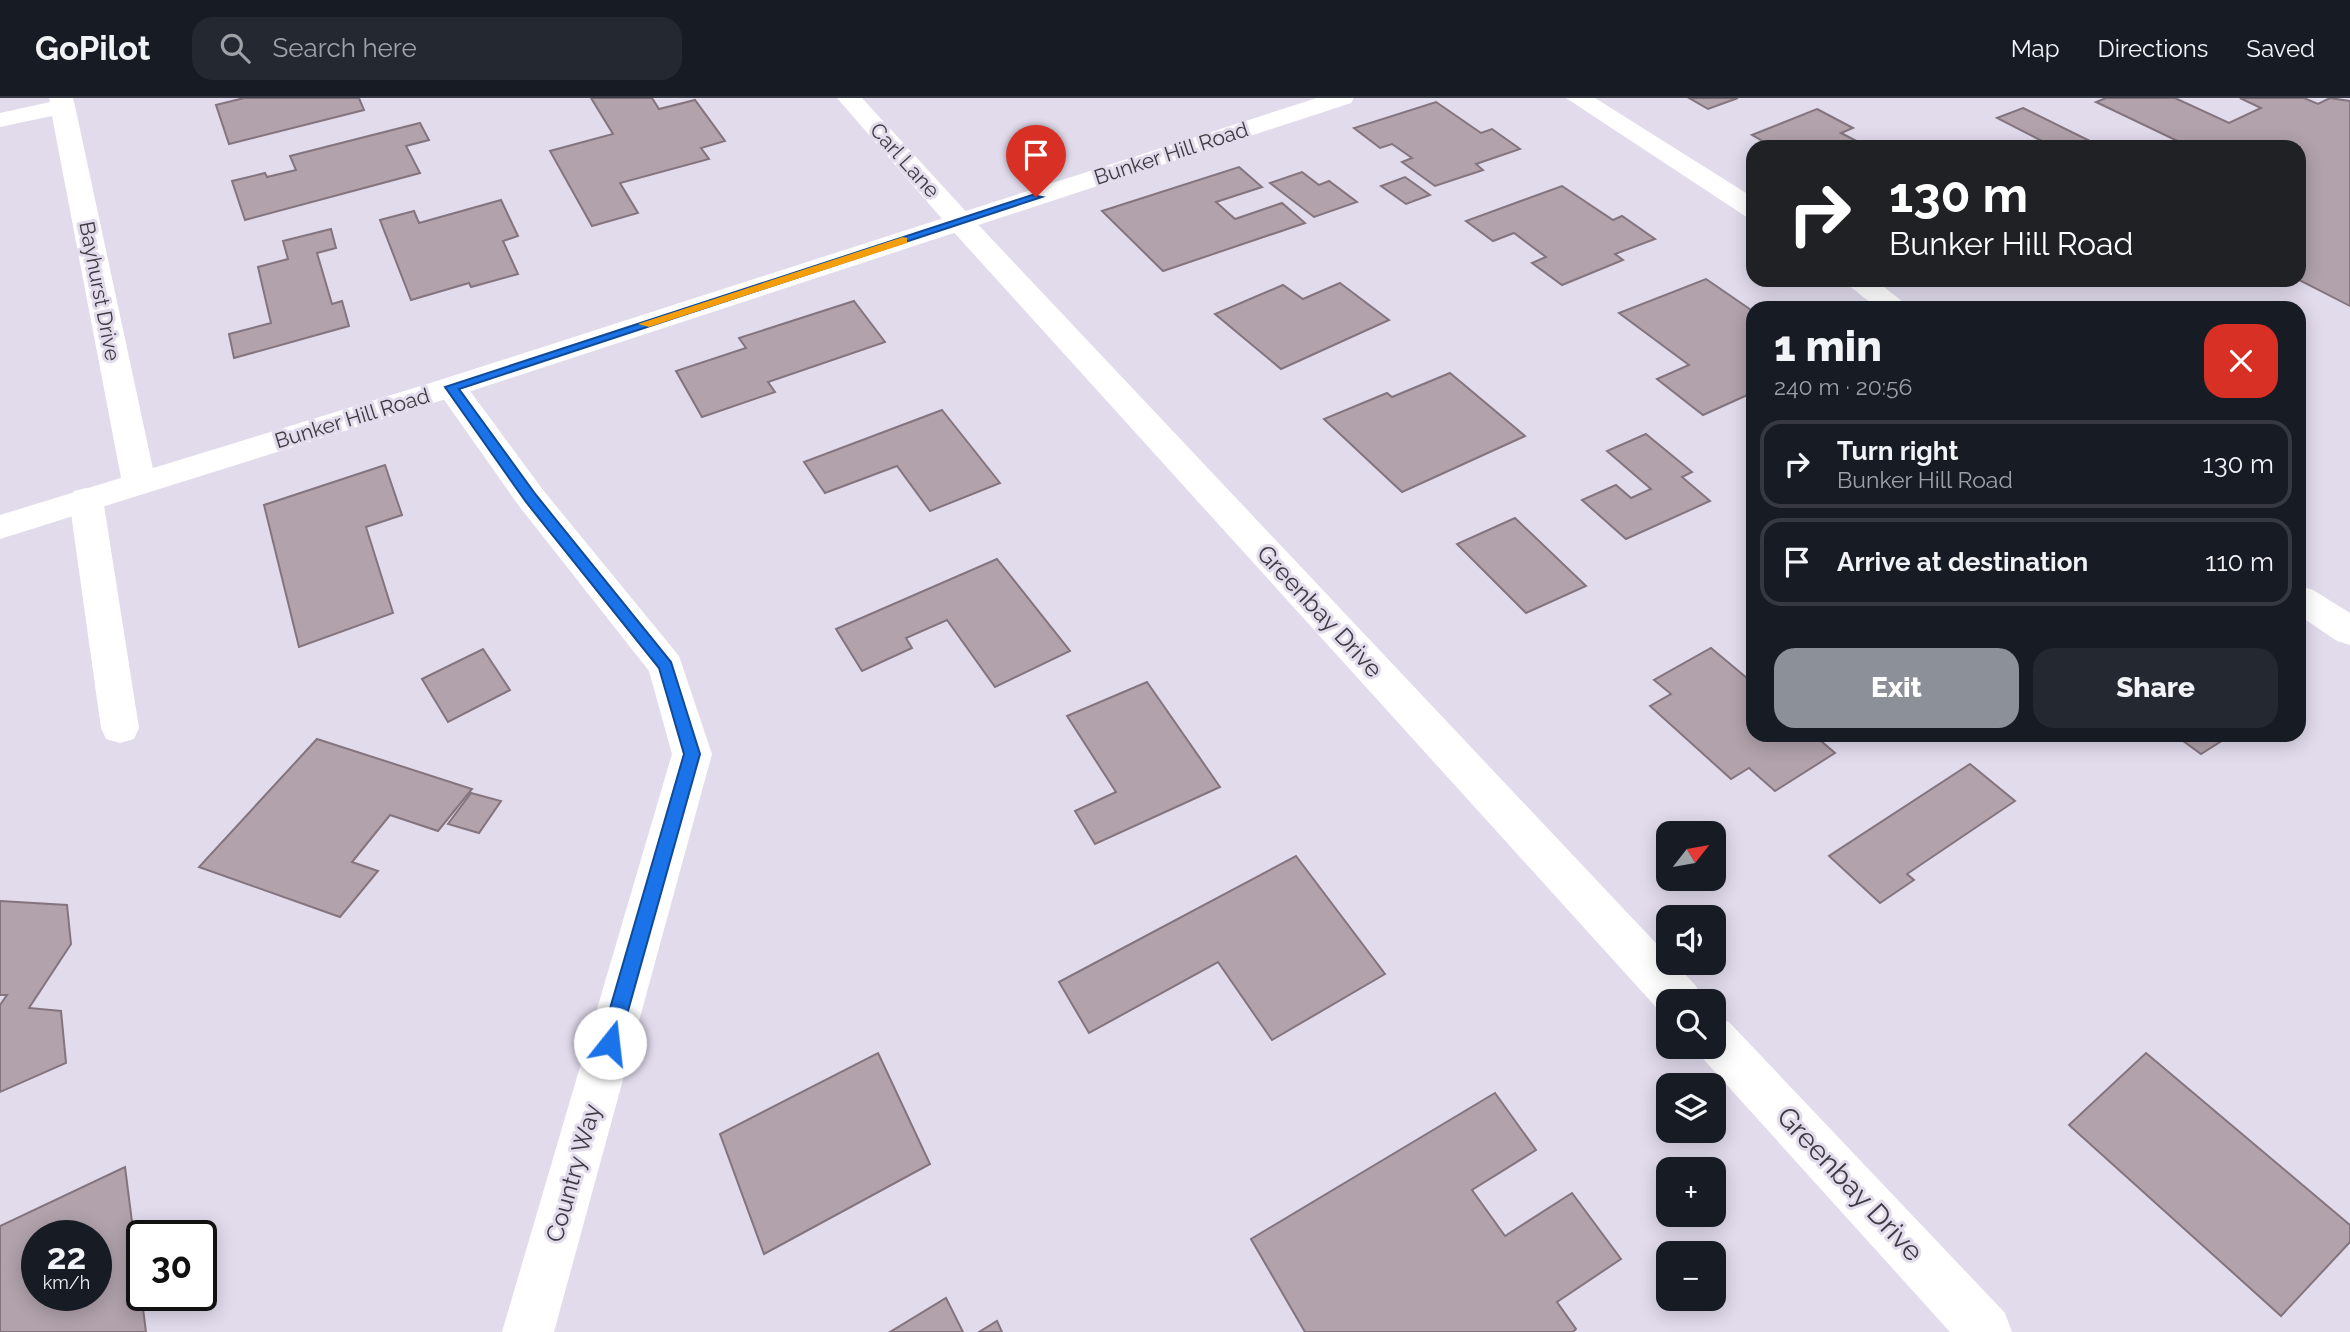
<!DOCTYPE html>
<html lang="en">
<head>
<meta charset="utf-8">
<style>
  body { margin:0; font-family:Raleway,sans-serif; background:#242831; color:#f1f3f6; height:100vh; display:flex; flex-direction:column; font-size:26px; white-space:nowrap }
  * { box-sizing:border-box; margin:0 }
  p { font-size:23px; color:#9ea1a6 }
  .icon { flex:none; width:38px; height:38px; fill:none; stroke:currentColor; stroke-width:2; stroke-linecap:round; stroke-linejoin:round }
  .map { position:relative; flex:1; overflow:hidden }
  .sheet { position:absolute; left:1746px; top:203px; width:560px; height:441px; display:flex; flex-direction:column; background:#171b24; border-radius:21px; box-shadow:0 4px 18px #0003 }
  .sheet>* { flex:none }
  .banner { position:absolute; left:1746px; top:42px; width:560px; height:147px; border-radius:21px; box-shadow:0 4px 18px #0003; background:#202124; color:#fff; overflow:hidden }
  .needle { width:46px; rotate:59deg }
  .buttons { position:absolute; left:1656px; top:723px; display:grid; gap:14px }
  .buttons a { display:grid; place-items:center; width:70px; height:70px; border-radius:14px; background:#171b24; box-shadow:0 4px 18px #0003; font-size:35px }
  .speed { position:absolute; left:21px; top:1122px; display:flex; gap:14px; font-size:35px; font-weight:700; text-align:center }
  .speed>* { display:grid; place-content:center; width:91px; height:91px; border-radius:50%; background:#171b24; box-shadow:0 4px 18px #0003; line-height:1 }
  .speed small { font-size:18px; font-weight:400 }
  .speed .limit { border:4px solid #111; border-radius:10px; background:#fff; color:#111 }
  .pin { position:absolute; display:grid; place-items:center; width:60px; height:60px; color:#fff; margin:-72px -30px; border-radius:50% 50% 50% 0; rotate:-45deg; box-shadow:0 0 7px #0007 }
  .pin .icon { rotate:45deg }
  .me { position:absolute; width:77px; margin:-38px; rotate:16deg; stroke-linejoin:round; filter:drop-shadow(0 0 5px #0008) }
  .turn { display:flex; align-items:center; gap:24px; height:147px; padding:0 28px; font-size:32px }
  .turn .icon { width:91px; height:91px; stroke-width:2.5 }
  .turn b { display:block; font-size:49px; line-height:60px }
  .round { display:grid; place-items:center; flex:none; width:74px; height:74px; border-radius:21px; background:#242831 }
  .headline { display:flex; align-items:center; justify-content:space-between; height:119px; padding:0 28px }
  h1 { font-size:42px; font-weight:800; line-height:52px }
  .action { display:flex; gap:14px; margin-top:auto; padding:14px 28px }
  .action a { flex:1; height:80px; border-radius:21px; background:#8c9099; color:#fff; font-size:28px; font-weight:800; line-height:80px; text-align:center }
  .action a+a { background:#242831; color:#f1f3f6 }
  ul { padding:0; list-style:none }
  li { display:flex; align-items:center; gap:21px; height:88px; margin:0 14px 10px; padding:0 14px; border:4px solid #363941; border-radius:21px }
  li div { flex:1 }
  li b { display:block; font-size:26px }
  li em { font-style:normal }
  header { display:flex; align-items:center; gap:42px; box-sizing:border-box; height:98px; padding:0 35px; background:#171b24; border-bottom:2px solid #363941 }
  header strong { font-size:33px }
  nav { display:flex; gap:38px; margin-inline-start:auto; font-size:24px }
  .search { width:490px; height:63px; background:#242831; display:flex; align-items:center; gap:18px; box-sizing:border-box; padding:0 24px; border-radius:21px; color:#9ea1a6; font-size:26px }
  .map>svg:first-child { display:block }
</style>
</head>
<body>
<header>
<strong>GoPilot</strong>
<div class="search"><svg class="icon" aria-label="search" viewBox="0 0 24 24"><circle cx="10" cy="10" r="6"/><path d="M15 15l6 6"/></svg>Search here</div>
<nav><a>Map</a><a>Directions</a><a>Saved</a></nav>
</header>
<div class="map">
<svg width="2350" height="1234" viewBox="0 0 2350 1234">
  <rect width="100%" height="100%" fill="#e1dbec"/>
  <g fill="#b1a2ac" stroke="#83747e" stroke-width="2" fill-rule="evenodd">
    <polygon points="244,0 359,0 364,12 229,46 216,7"/>
    <polygon points="591,0 652,0 659,11 695,2 725,43 701,50 709,61 620,85 638,115 592,128 550,53 613,36"/>
    <polygon points="1689,0 1738,0 1708,11"/>
    <polygon points="2106,0 2175,0 2229,25 2261,10 2240,0 2304,0 2318,6 2330,0 2350,3 2350,208 2299,182 2300,49 2190,49 2096,4"/>
    <polygon points="1436,4 1481,35 1492,31 1520,51 1476,66 1483,72 1435,88 1402,64 1412,60 1392,46 1380,50 1354,30"/>
    <polygon points="2023,10 2102,49 2026,49 2040,42 1997,20"/>
    <polygon points="1817,11 1853,30 1841,35 1868,49 1773,49 1752,37"/>
    <polygon points="420,25 429,42 406,48 420,75 245,122 232,83 265,75 267,79 296,72 290,58"/>
    <polygon points="1239,69 1262,89 1216,104 1235,121 1282,105 1305,125 1163,173 1102,113"/>
    <polygon points="1302,74 1319,87 1329,83 1357,104 1314,119 1270,85"/>
    <polygon points="1405,79 1430,97 1406,106 1381,88"/>
    <polygon points="1562,88 1613,122 1622,118 1655,141 1615,156 1623,162 1562,187 1532,165 1546,159 1514,135 1493,143 1466,123"/>
    <polygon points="501,102 518,138 503,143 518,176 471,189 469,185 411,202 380,122 414,113 419,125"/>
    <polygon points="331,131 336,150 317,155 332,206 342,203 349,228 234,260 229,236 271,225 258,169 288,161 283,143"/>
    <polygon points="1706,181 1754,214 1754,294 1703,317 1657,281 1689,267 1619,215"/>
    <polygon points="1340,185 1389,222 1281,271 1215,216 1283,187 1303,201"/>
    <polygon points="854,203 885,244 768,284 775,294 702,319 676,273 746,250 739,240"/>
    <polygon points="1450,275 1525,338 1402,394 1324,321 1387,295 1392,299"/>
    <polygon points="942,312 1000,385 930,413 897,368 825,395 804,364"/>
    <polygon points="1646,336 1692,374 1682,379 1710,403 1626,441 1582,402 1616,387 1631,400 1651,391 1607,353"/>
    <polygon points="385,367 402,417 366,429 393,515 299,549 264,407"/>
    <polygon points="1515,420 1586,488 1526,515 1457,446"/>
    <polygon points="997,461 1070,553 995,589 947,522 906,540 912,550 862,573 836,531"/>
    <polygon points="1711,550 1754,586 1754,637 1814,637 1835,655 1775,693 1749,670 1731,681 1650,608 1671,596 1654,582"/>
    <polygon points="483,551 510,592 448,624 422,581"/>
    <polygon points="1147,584 1220,689 1095,746 1075,713 1116,694 1067,618"/>
    <polygon points="2175,637 2231,637 2201,656"/>
    <polygon points="317,641 472,691 438,733 390,717 352,764 378,773 340,819 199,769"/>
    <polygon points="1970,666 2015,703 1907,776 1914,782 1880,805 1829,758"/>
    <polygon points="471,695 501,703 479,735 448,726"/>
    <polygon points="1296,758 1385,876 1272,942 1218,864 1089,935 1059,884"/>
    <polygon points="0,803 67,807 71,846 29,910 61,913 66,965 0,994 0,907 7,897 0,897"/>
    <polygon points="878,955 930,1066 764,1156 720,1036"/>
    <polygon points="2146,955 2350,1127 2350,1144 2281,1218 2069,1027"/>
    <polygon points="1495,995 1536,1052 1472,1092 1505,1138 1572,1095 1621,1161 1557,1204 1576,1231 1573,1234 1305,1234 1251,1141"/>
    <path d="M125 1069 146 1234H0V1128ZM37 1138H96V1197H37Z"/>
    <polygon points="946,1200 963,1234 890,1234"/>
    <polygon points="997,1223 1002,1234 979,1234"/>
  </g>
  <g fill="none" stroke-linecap="round" stroke-linejoin="round">
    <g fill="#fff" fill-rule="evenodd">
      <polygon points="49,0 73,0 75,8 156,385 151,393 139,396 127,393 122,385 52,18 0,29 0,15 50,4"/>
      <polygon points="837,0 862,0 970,118 1668,858 1668,864 1674,864 1696,888 1703,903 1668,903 1668,919 1664,918 950,130"/>
      <polygon points="1566,0 1595,0 1754,100 1754,120 1745,118"/>
      <polygon points="1842,182 1875,182 1911,210 1877,210"/>
      <polygon points="451,279 462,282 543,392 679,558 712,656 554,1234 502,1234 672,656 649,573 519,408 440,296 436,289 440,282"/>
      <polygon points="86,390 98,393 103,401 139,630 134,641 120,645 106,641 101,630 69,401 74,393"/>
      <polygon points="2300,488 2313,492 2350,515 2350,547 2337,543 2300,518"/>
      <polygon points="1713,918 1729,924 2005,1215 2012,1234 1950,1234 1697,954 1694,948 1713,948"/>
    </g>
    <polygon fill="#fff" fill-rule="evenodd" points="1317,0 1354,0 1351,5 462,296 0,441 0,417 440,282"/>
  </g>
  <polygon fill="#1a73e8" stroke="#114b97" stroke-width="2" points="1032,97 1042,99 459,291 536,397 671,564 700,656 619,945 617,951 610,954 603,951 600,945 684,656 659,570 526,404 445,289"/>
  <polygon fill="#f59e0b" points="903,139 907,140 907,145 649,229 638,226"/>
  <g text-anchor="middle" dominant-baseline="central" stroke-width="6" stroke-linejoin="round" paint-order="stroke">
    <g font-size="21" fill="#3d3b41" stroke="#e1dbec">
      <text transform="translate(1171 55) rotate(-18)">Bunker Hill Road</text>
      <text transform="translate(905 62) rotate(48)">Carl Lane</text>
      <text transform="translate(100 193) rotate(79)">Bayhurst Drive</text>
      <text transform="translate(352 320) rotate(-17)">Bunker Hill Road</text>
    </g>
    <g font-size="24" fill="#3d3b41" stroke="#e1dbec">
      <text transform="translate(1320 513) rotate(47)">Greenbay Drive</text>
      <text transform="translate(573 1075) rotate(-74)">Country Way</text>
    </g>
    <g font-size="28" fill="#3d3b41" stroke="#e1dbec">
      <text transform="translate(1850 1086) rotate(47)">Greenbay Drive</text>
    </g>
  </g>
</svg>
<div class="buttons">
<a><svg class="needle" viewBox="-14 -14 28 28"><path d="M0-13l5 13h-10z" fill="#e53935"/><path d="M0 13l5-13h-10z" fill="#9ea1a6"/></svg></a>
<a><svg class="icon" aria-label="sound" viewBox="0 0 24 24"><path d="M4 9h4l5-4v14l-5-4H4zM17 9q2 3 0 6"/></svg></a>
<a><svg class="icon" aria-label="search" viewBox="0 0 24 24"><circle cx="10" cy="10" r="6"/><path d="M15 15l6 6"/></svg></a>
<a><svg class="icon" aria-label="layers" viewBox="0 0 24 24"><path d="M12 4l9 5-9 5-9-5zM3 14l9 5 9-5"/></svg></a>
<a>+</a>
<a>−</a>
</div>
<div class="speed"><div>22<small>km/h</small></div><div class="limit">30</div></div>
<div class="pin" style="left:1036px;top:99px;background:#d93025"><svg class="icon" aria-label="arrive" viewBox="0 0 24 24"><path d="M6 21V4h12l-3 4 3 4H6"/></svg></div>
<svg class="me" style="left:610px;top:945px" viewBox="-20 -20 40 40"><circle r="19" fill="#fff"/><path d="M0-13L10 11 0 6-10 11z" fill="#1a73e8"/></svg>
<div class="banner">
<div class="turn"><svg class="icon" aria-label="right" viewBox="0 0 24 24"><path d="M7 20v-9h11M14 6l5 5-5 5"/></svg><div><b>130 m</b>Bunker Hill Road</div></div>
</div>
<section class="sheet">
<div class="headline"><div><h1>1 min</h1><p>240 m · 20:56</p></div><a class="round" style="background:#d93025;color:#fff"><svg class="icon" aria-label="close" viewBox="0 0 24 24"><path d="M6 6l12 12M18 6L6 18"/></svg></a></div>
<ul>
<li><svg class="icon" aria-label="right" viewBox="0 0 24 24"><path d="M7 20v-9h11M14 6l5 5-5 5"/></svg><div><b>Turn right</b><p>Bunker Hill Road</p></div><em>130 m</em></li>
<li><svg class="icon" aria-label="arrive" viewBox="0 0 24 24"><path d="M6 21V4h12l-3 4 3 4H6"/></svg><div><b>Arrive at destination</b></div><em>110 m</em></li>
</ul>
<div class="action"><a>Exit</a><a>Share</a></div>
</section>
</div>
</body>
</html>
